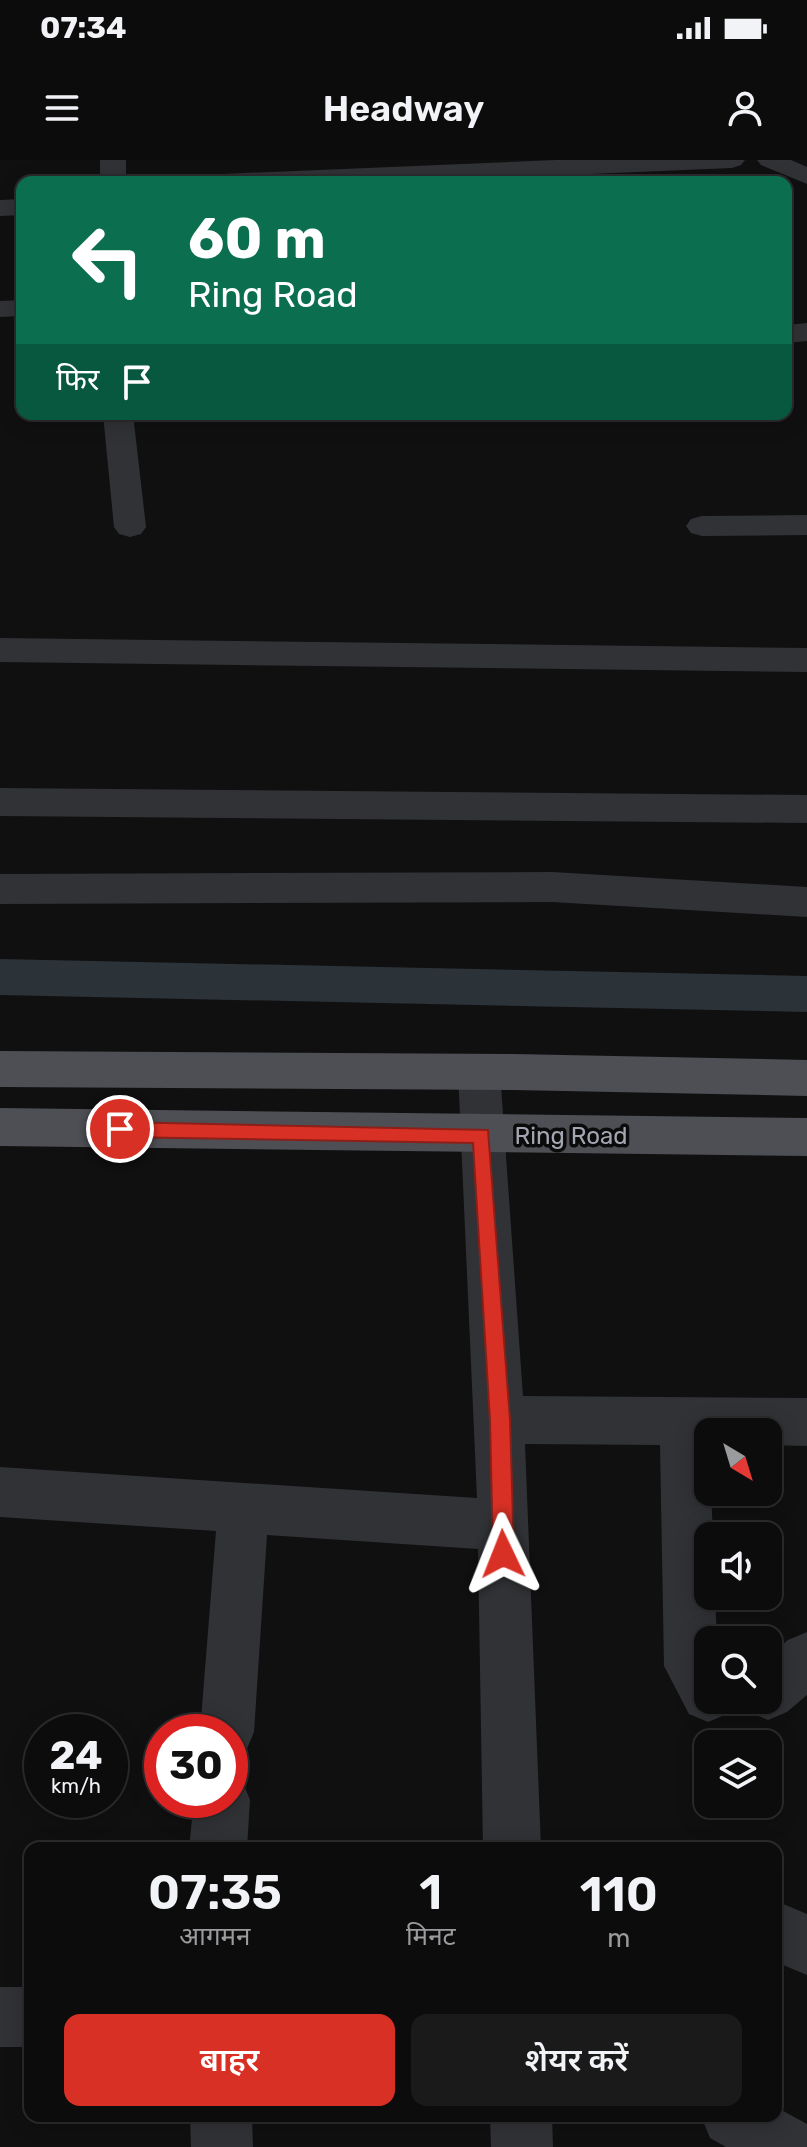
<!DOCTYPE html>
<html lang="hi">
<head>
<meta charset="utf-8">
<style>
  body { margin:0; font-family:Rubik,"Noto Sans Devanagari",sans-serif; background:#1a1a1b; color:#f1f3f6; height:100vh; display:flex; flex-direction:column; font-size:30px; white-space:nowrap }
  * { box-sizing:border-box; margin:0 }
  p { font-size:26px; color:#9a9b9d }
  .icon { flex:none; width:44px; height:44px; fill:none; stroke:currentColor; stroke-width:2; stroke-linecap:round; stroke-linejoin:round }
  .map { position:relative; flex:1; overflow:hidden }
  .sheet { position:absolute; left:24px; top:1682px; width:758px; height:280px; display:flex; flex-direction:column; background:#0c0c0d; border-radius:16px; box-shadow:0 4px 20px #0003,0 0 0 2px #2c2c2e }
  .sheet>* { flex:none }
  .top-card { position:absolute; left:16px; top:16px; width:776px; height:244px; border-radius:16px; box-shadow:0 4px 20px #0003,0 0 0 2px #2c2c2e; background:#0b6e4f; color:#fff; overflow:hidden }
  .needle { width:52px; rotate:142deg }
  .controls { position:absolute; left:694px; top:1258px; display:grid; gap:16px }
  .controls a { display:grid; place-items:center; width:88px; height:88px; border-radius:16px; background:#0c0c0d; box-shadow:0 4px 20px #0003,0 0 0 2px #2c2c2e; font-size:40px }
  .speed { position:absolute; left:24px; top:1554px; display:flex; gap:16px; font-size:40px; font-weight:700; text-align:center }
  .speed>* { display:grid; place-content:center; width:104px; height:104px; border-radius:50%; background:#0c0c0d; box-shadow:0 4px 20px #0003,0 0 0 2px #2c2c2e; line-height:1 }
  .speed small { font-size:20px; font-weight:400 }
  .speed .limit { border:12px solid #d22; background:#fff; color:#111 }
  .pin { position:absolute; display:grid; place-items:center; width:68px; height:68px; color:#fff; margin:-34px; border:4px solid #fff; border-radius:50%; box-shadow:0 2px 8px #0007 }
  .me { position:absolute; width:88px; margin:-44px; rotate:358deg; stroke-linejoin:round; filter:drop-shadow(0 0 6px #0008) }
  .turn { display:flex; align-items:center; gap:28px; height:168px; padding:0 40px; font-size:36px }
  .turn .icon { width:104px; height:104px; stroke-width:2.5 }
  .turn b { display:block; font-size:56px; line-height:68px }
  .then { display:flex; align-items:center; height:76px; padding:0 40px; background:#0003; gap:16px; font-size:30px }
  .eta { display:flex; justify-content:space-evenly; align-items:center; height:136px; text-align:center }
  .eta b { font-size:48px; font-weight:600; line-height:56px }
  .primary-button { display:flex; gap:16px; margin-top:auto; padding:16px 40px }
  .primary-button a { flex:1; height:92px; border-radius:16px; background:#d93025; color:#fff; font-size:32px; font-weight:600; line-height:92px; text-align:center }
  .primary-button a+a { background:#1a1a1b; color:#f1f3f6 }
  .status { display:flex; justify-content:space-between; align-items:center; height:56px; padding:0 40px; background:#0c0c0d; direction:ltr }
  .status svg { height:22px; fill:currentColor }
  header { display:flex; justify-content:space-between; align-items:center; height:104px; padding:0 40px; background:#0c0c0d; font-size:36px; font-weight:600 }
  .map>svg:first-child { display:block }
</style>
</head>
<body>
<div class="status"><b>07:34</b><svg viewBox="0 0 49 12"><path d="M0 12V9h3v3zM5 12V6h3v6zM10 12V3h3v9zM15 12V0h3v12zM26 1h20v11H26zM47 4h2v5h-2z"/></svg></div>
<header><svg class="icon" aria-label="menu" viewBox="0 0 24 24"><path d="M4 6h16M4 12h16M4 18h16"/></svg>Headway<svg class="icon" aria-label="person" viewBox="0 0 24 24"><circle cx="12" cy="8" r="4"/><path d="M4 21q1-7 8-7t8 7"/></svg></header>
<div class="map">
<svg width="807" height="1987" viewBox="0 0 807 1987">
  <rect width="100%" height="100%" fill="#101011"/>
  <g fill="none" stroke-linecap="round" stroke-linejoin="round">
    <polygon fill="#2b3238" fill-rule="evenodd" points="0,799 807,816 807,852 0,835"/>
    <g fill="#313235" fill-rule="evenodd">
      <rect x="100" y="0" width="26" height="22"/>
      <polygon points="556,0 745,0 741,5 732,8 399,22 209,22 213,17 222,14"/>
      <polygon points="757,0 791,0 807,7 807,24 761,5"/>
      <polygon points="22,39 22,55 0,56 0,40"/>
      <polygon points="22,140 22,156 0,157 0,141"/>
      <polygon points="807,163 807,181 786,183 786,165"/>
      <polygon points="103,254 133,254 146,367 141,374 130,377 119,374 114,367"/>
      <polygon points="807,355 807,375 702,376 691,373 686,366 691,359 702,356"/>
      <polygon points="0,478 807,488 807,512 0,502"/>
      <polygon points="0,628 807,635 807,663 0,656"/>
      <polygon points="552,712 807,727 807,757 552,742 0,744 0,714"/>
      <polygon points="479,894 494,899 500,912 523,1236 807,1238 807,1286 768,1285 768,1272 708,1272 708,1332 711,1332 713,1376 708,1376 708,1436 715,1436 717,1480 708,1480 708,1540 733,1540 727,1554 708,1562 689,1554 664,1506 660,1285 525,1284 541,1688 483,1688 478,1389 267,1375 254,1572 246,1591 230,1598 230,1572 200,1572 216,1371 0,1357 0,1307 477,1338 458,912 464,899"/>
      <polygon points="807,1472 807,1535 787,1552 768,1560 749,1552 744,1540 768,1540 768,1497 788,1480"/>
      <polygon points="230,1615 242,1620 250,1640 247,1688 189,1688 194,1640 230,1640"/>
      <polygon points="776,1741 807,1754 807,1815 776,1802"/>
      <rect x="0" y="1827" width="30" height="60"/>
      <polygon points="776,1947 807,1964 807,1987 726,1987 710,1978 701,1956 776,1956"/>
      <polygon points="190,1956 252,1956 253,1987 191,1987"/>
      <polygon points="490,1956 552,1956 553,1987 491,1987"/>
    </g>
    <g fill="#4d4f54" fill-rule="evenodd">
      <polygon points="0,891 514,894 807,900 807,936 514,930 0,927"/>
      <polygon points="0,948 807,958 807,996 0,986"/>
    </g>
  </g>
  <polygon fill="#d93025" stroke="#8d1f18" stroke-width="2" points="120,962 488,970 510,1260 514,1394 511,1402 503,1405 496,1402 493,1394 490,1260 473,983 120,977 114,975 111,969 114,964"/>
  <g text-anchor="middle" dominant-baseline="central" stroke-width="7" stroke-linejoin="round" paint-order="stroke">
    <g font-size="24" fill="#a2a6b0" stroke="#0b0b0c">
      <text x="571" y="976">Ring Road</text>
    </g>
  </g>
</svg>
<div class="controls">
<a><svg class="needle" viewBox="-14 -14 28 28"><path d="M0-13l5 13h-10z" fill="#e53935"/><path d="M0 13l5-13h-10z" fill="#9a9b9d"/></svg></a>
<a><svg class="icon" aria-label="sound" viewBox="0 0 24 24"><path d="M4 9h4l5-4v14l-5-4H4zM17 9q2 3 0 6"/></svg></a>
<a><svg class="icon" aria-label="search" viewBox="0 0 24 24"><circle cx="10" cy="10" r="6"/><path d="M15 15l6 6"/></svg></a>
<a><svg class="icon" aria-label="layers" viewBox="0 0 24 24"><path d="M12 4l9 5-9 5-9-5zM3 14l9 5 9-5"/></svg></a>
</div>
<div class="speed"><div>24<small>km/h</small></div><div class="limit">30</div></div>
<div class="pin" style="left:120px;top:969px;background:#d93025"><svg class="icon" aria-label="arrive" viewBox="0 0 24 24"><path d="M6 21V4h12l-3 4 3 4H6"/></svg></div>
<svg class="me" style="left:503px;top:1394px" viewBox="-20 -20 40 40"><path d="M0-17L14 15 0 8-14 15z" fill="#d93025" stroke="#fff" stroke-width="4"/></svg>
<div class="top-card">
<div class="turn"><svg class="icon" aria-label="left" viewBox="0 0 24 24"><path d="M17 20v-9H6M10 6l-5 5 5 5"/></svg><div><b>60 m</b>Ring Road</div></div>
<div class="then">फिर<svg class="icon" aria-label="arrive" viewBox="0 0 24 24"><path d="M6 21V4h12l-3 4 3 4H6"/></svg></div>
</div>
<section class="sheet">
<div class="eta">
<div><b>07:35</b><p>आगमन</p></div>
<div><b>1</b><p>मिनट</p></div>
<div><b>110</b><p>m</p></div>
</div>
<div class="primary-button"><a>बाहर</a><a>शेयर करें</a></div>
</section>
</div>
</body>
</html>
